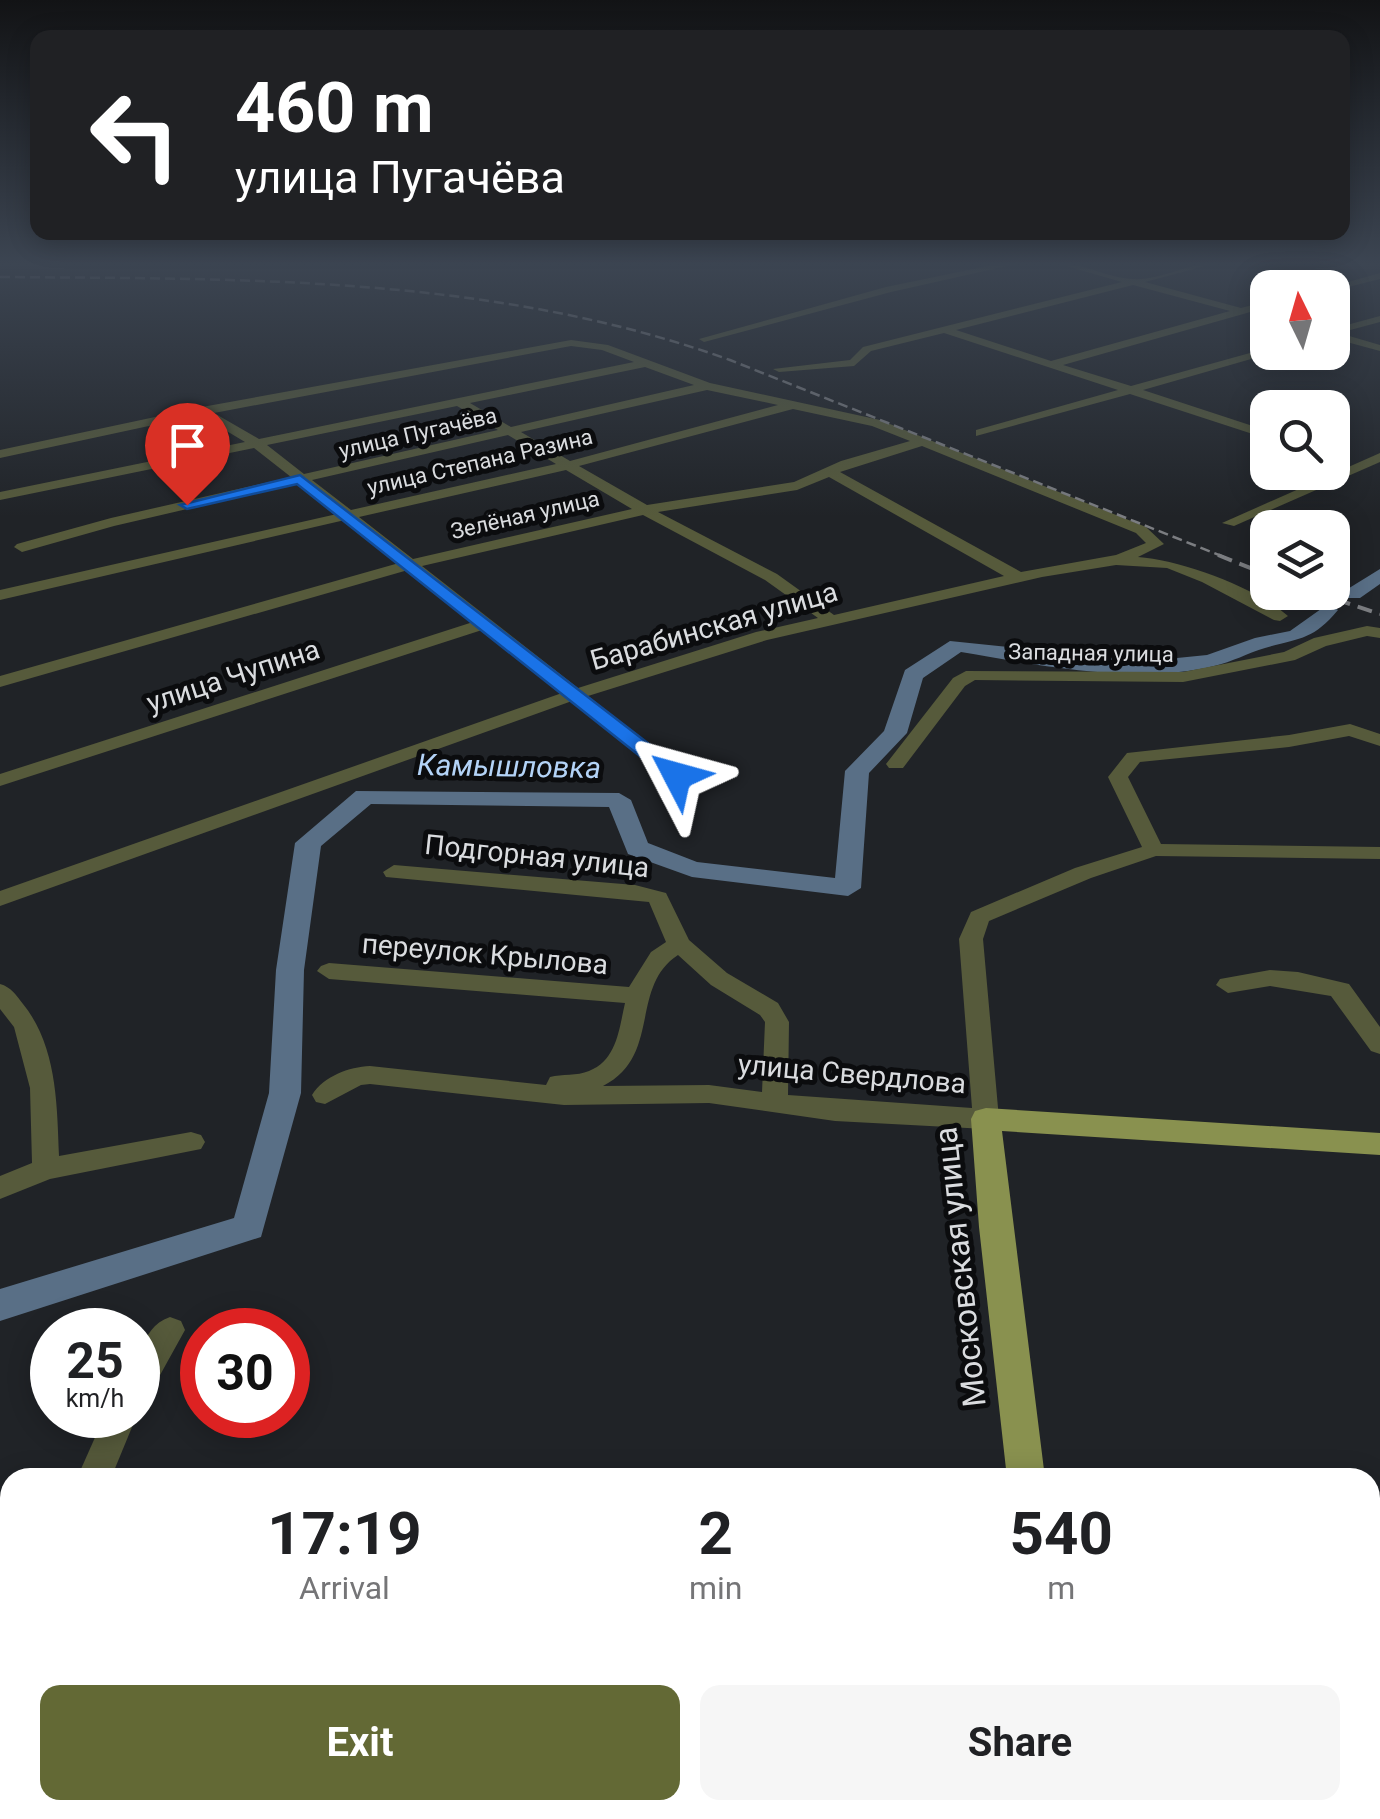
<!DOCTYPE html>
<html lang="en">
<head>
<meta charset="utf-8">
<style>
  body { margin:0; font-family:Roboto,sans-serif; background:#f6f6f6; color:#202124; height:100vh; display:flex; flex-direction:column; font-size:38px; white-space:nowrap }
  * { box-sizing:border-box; margin:0 }
  p { font-size:32px; color:#757577 }
  .icon { flex:none; width:55px; height:55px; fill:none; stroke:currentColor; stroke-width:2; stroke-linecap:round; stroke-linejoin:round }
  .map { position:relative; flex:1; overflow:hidden }
  .drawer { position:absolute; left:0px; top:1468px; width:1380px; height:352px; display:flex; flex-direction:column; background:#fff; border-radius:30px 30px 0 0; box-shadow:0 5px 25px #0003 }
  .drawer>* { flex:none }
  .guide { position:absolute; left:30px; top:30px; width:1320px; height:210px; border-radius:20px; box-shadow:0 5px 25px #0003; background:#202124; color:#fff; overflow:hidden }
  .needle { width:65px; rotate:355deg }
  .fabs { position:absolute; left:1250px; top:270px; display:grid; gap:20px }
  .fabs a { display:grid; place-items:center; width:100px; height:100px; border-radius:20px; background:#fff; box-shadow:0 5px 25px #0003; font-size:50px }
  .speed { position:absolute; left:30px; top:1308px; display:flex; gap:20px; font-size:50px; font-weight:700; text-align:center }
  .speed>* { display:grid; place-content:center; width:130px; height:130px; border-radius:50%; background:#fff; box-shadow:0 5px 25px #0003; line-height:1 }
  .speed small { font-size:25px; font-weight:400 }
  .speed .limit { border:15px solid #d22; background:#fff; color:#111 }
  .pin { position:absolute; display:grid; place-items:center; width:85px; height:85px; color:#fff; margin:-102px -42px; border-radius:50% 50% 50% 0; rotate:-45deg; box-shadow:0 0 10px #0007 }
  .pin .icon { rotate:45deg }
  .me { position:absolute; width:110px; margin:-55px; rotate:309deg; stroke-linejoin:round; filter:drop-shadow(0 0 8px #0008) }
  .turn { display:flex; align-items:center; gap:35px; height:210px; padding:0 40px; font-size:45px }
  .turn .icon { width:130px; height:130px; stroke-width:2.5 }
  .turn b { display:block; font-size:70px; line-height:85px }
  .eta { display:flex; justify-content:space-evenly; align-items:center; height:170px; text-align:center }
  .eta b { font-size:60px; font-weight:700; line-height:70px }
  .primary-button { display:flex; gap:20px; margin-top:auto; padding:20px 40px }
  .primary-button a { flex:1; height:115px; border-radius:20px; background:#636935; color:#fff; font-size:40px; font-weight:700; line-height:115px; text-align:center }
  .primary-button a+a { background:#f6f6f6; color:#202124 }
  .map>svg:first-child { display:block }
</style>
</head>
<body>
<div class="map">
<svg width="1380" height="1819" viewBox="0 0 1380 1819">
  <rect width="100%" height="100%" fill="#202327"/>
  <g fill="none" stroke-linecap="round" stroke-linejoin="round">
    <g fill="#596f86" fill-rule="evenodd">
      <polygon points="1380,569 1380,584 1360,598 1346,598 1346,590"/>
      <path d="M1328 604 1338 610C1313 640 1300 638 1265 648 1248 653 1232 662 1214 666 1138 685 1037 665 961 652L923 678 907 733 869 773 861 888 848 896 692 877 628 854 609 807 371 804 321 846 304 970 301 1093 261 1237 0 1321V1289L234 1218 269 1093 276 970 295 843 356 791 619 793 631 800 648 843 697 862 835 878 845 771 884 731 905 670 950 641 1147 661 1207 655 1255 638 1290 631Z"/>
    </g>
    <g fill="#565a3b" fill-rule="evenodd">
      <polygon points="1007,262 1025,262 891,292 704,342 699,339 886,287"/>
      <path d="M1052 262C1080 262 1105 277 1132 279 1160 281 1190 262 1220 262L1145 282 1241 308 1268 301V307L1063 365 1131 386 1268 348V352L1272 353 1143 390 1268 431V439L1130 394 976 436V430L1118 390 944 333 871 351 854 366 779 372 773 369 850 360 863 347 1122 282ZM1133 285 1230 311 1051 361 956 330Z"/>
      <polygon points="1380,273 1380,279 1332,291 1327,288"/>
      <polygon points="1380,316 1380,322 1339,333 1380,345 1380,351 1332,338 1332,329"/>
      <path d="M571 340 608 345 710 383 880 420 1146 527 1164 544 1138 557C1181 560 1255 587 1288 616L1280 621 1274 620 1202 582 1167 568 1116 565 1042 577 767 640 588 696 684 771 697 794 694 798H680L669 778 572 701 0 906V891L562 693 482 630 0 786V774L473 622 408 570 0 687V676L399 563 345 520 0 600V590L337 514 299 483 114 526 22 552 14 547 17 544 111 518 291 477 254 448 0 500V492L245 442 200 415 0 458V450L202 407ZM571 346 602 350 634 362 259 439 214 413ZM645 367 694 385 511 427 470 403ZM707 390 778 405 570 461 521 432ZM457 406 498 430 304 474 267 445ZM793 409 872 426 910 441 841 461 794 482 647 505 579 466ZM508 435 556 464 351 510 312 480ZM922 446 1136 533 1146 543 1116 555 1021 572 840 472ZM566 470 632 509 413 559 359 517ZM829 477 1004 576 834 615 777 574 658 512 797 490ZM643 515 765 580 818 618 756 632 578 688 422 566Z"/>
      <polygon points="1380,453 1380,462 1234,526 1222,523"/>
      <polygon points="1367,626 1380,628 1380,638 1367,636 1326,646 1295,660 1183,682 975,680 965,686 903,768 889,768 886,764 953,678 966,671 1183,672 1284,652 1314,638"/>
      <path d="M1350 724 1380 734V746L1349 736 1289 747 1140 762 1128 777 1161 844 1380 847V859L1156 856 1091 878 989 921 983 939 999 1119 995 1126 986 1129 835 1121 709 1103 564 1105 370 1084 361 1085 325 1104 316 1102 312 1095C324 1076 349 1067 370 1066L546 1085 550 1077C562 1074 577 1076 589 1071 617 1060 619 1029 625 1003L329 979 317 971 321 966 329 963 629 987 651 952 666 942 649 902 386 877 383 872 394 865 635 885 666 893 689 940 727 973 778 1003 789 1022 788 1095 972 1108 959 939 971 912 1075 868 1142 847 1108 777 1127 753 1289 735ZM678 955 711 985 760 1015 765 1022 762 1092 709 1085 603 1086C662 1056 629 987 678 955Z"/>
      <polygon points="1270,970 1298,972 1349,984 1380,1027 1380,1054 1371,1051 1331,996 1270,986 1228,993 1216,985 1220,979"/>
      <path d="M0 984C11 987 16 995 23 1004 57 1046 57 1104 59 1156L191 1132 201 1135 205 1142 201 1149 50 1179 0 1199V1176L32 1163 30 1088 14 1027 0 1009Z"/>
      <path d="M170 1317 181 1321 185 1330 149 1395 138 1399C138 1370 137 1328 170 1317Z"/>
      <polygon points="105,1415 137,1415 111,1478 77,1478"/>
      <polygon points="1370,1632 1380,1633 1380,1671 1370,1670"/>
      <polygon points="47,1810 89,1810 86,1819 44,1819"/>
    </g>
    <g fill="#89914f" fill-rule="evenodd">
      <polygon points="986,1108 1380,1133 1380,1155 1002,1131 1045,1478 1007,1478 979,1227 971,1119 975,1111"/>
      <polygon points="998,1810 1044,1810 1043,1819 997,1819"/>
    </g>
    <path stroke="#7b7d81" stroke-width="2.5" stroke-dasharray="10 5" stroke-linecap="butt" d="M0 277C248 279 493 275 730 360L1224 557"/>
    <g stroke="#7b7d81" stroke-width="4" stroke-dasharray="15 8" stroke-linecap="butt">
      <polyline points="1218,555 1268,575"/>
      <polyline points="1314,592 1380,614"/>
    </g>
  </g>
  <polygon fill="#96abc2" points="664,1810 802,1810 800,1819"/>
  <linearGradient id="sky" x2="0" y2="1"><stop stop-color="#121315"/><stop offset="0.51" stop-color="#3c4552"/><stop offset="1" stop-color="#3c4552" stop-opacity="0"/></linearGradient>
  <rect width="1380" height="517" fill="url(#sky)"/>
  <polygon fill="#1a73e8" stroke="#114b97" stroke-width="2.5" points="300,475 684,771 684,780 670,780 297,484 187,509 180,505"/>
  <g text-anchor="middle" dominant-baseline="central" stroke-width="10" stroke-linejoin="round" paint-order="stroke">
    <g font-size="22" fill="#dadcdf" stroke="#0b0c0e">
      <text transform="translate(418 433) rotate(-13)">улица Пугачёва</text>
      <text transform="translate(480 462) rotate(-13)">улица Степана Разина</text>
      <text transform="translate(525 515) rotate(-13)">Зелёная улица</text>
      <text transform="translate(1091 653) rotate(1)">Западная улица</text>
    </g>
    <g font-size="28" fill="#dadcdf" stroke="#0b0c0e">
      <text transform="translate(714 626) rotate(-16)">Барабинская улица</text>
      <text transform="translate(233 676) rotate(-18)">улица Чупина</text>
      <text transform="translate(537 856) rotate(6)">Подгорная улица</text>
      <text transform="translate(485 954) rotate(5)">переулок Крылова</text>
      <text transform="translate(852 1074) rotate(5)">улица Свердлова</text>
    </g>
    <g font-size="30" font-style="italic" fill="#b3d3f7" stroke="#0b0c0e">
      <text transform="translate(509 766) rotate(1)">Камышловка</text>
    </g>
    <g font-size="32" fill="#dadcdf" stroke="#0b0c0e">
      <text transform="translate(960 1267) rotate(-96)">Московская улица</text>
    </g>
  </g>
</svg>
<div class="fabs">
<a><svg class="needle" viewBox="-14 -14 28 28"><path d="M0-13l5 13h-10z" fill="#e53935"/><path d="M0 13l5-13h-10z" fill="#757577"/></svg></a>
<a><svg class="icon" aria-label="search" viewBox="0 0 24 24"><circle cx="10" cy="10" r="6"/><path d="M15 15l6 6"/></svg></a>
<a><svg class="icon" aria-label="layers" viewBox="0 0 24 24"><path d="M12 4l9 5-9 5-9-5zM3 14l9 5 9-5"/></svg></a>
</div>
<div class="speed"><div>25<small>km/h</small></div><div class="limit">30</div></div>
<div class="pin" style="left:187px;top:505px;background:#d93025"><svg class="icon" aria-label="arrive" viewBox="0 0 24 24"><path d="M6 21V4h12l-3 4 3 4H6"/></svg></div>
<svg class="me" style="left:677px;top:776px" viewBox="-20 -20 40 40"><path d="M0-17L14 15 0 8-14 15z" fill="#1a73e8" stroke="#fff" stroke-width="4"/></svg>
<div class="guide">
<div class="turn"><svg class="icon" aria-label="left" viewBox="0 0 24 24"><path d="M17 20v-9H6M10 6l-5 5 5 5"/></svg><div><b>460 m</b>улица Пугачёва</div></div>
</div>
<section class="drawer">
<div class="eta">
<div><b>17:19</b><p>Arrival</p></div>
<div><b>2</b><p>min</p></div>
<div><b>540</b><p>m</p></div>
</div>
<div class="primary-button"><a>Exit</a><a>Share</a></div>
</section>
</div>
</body>
</html>
